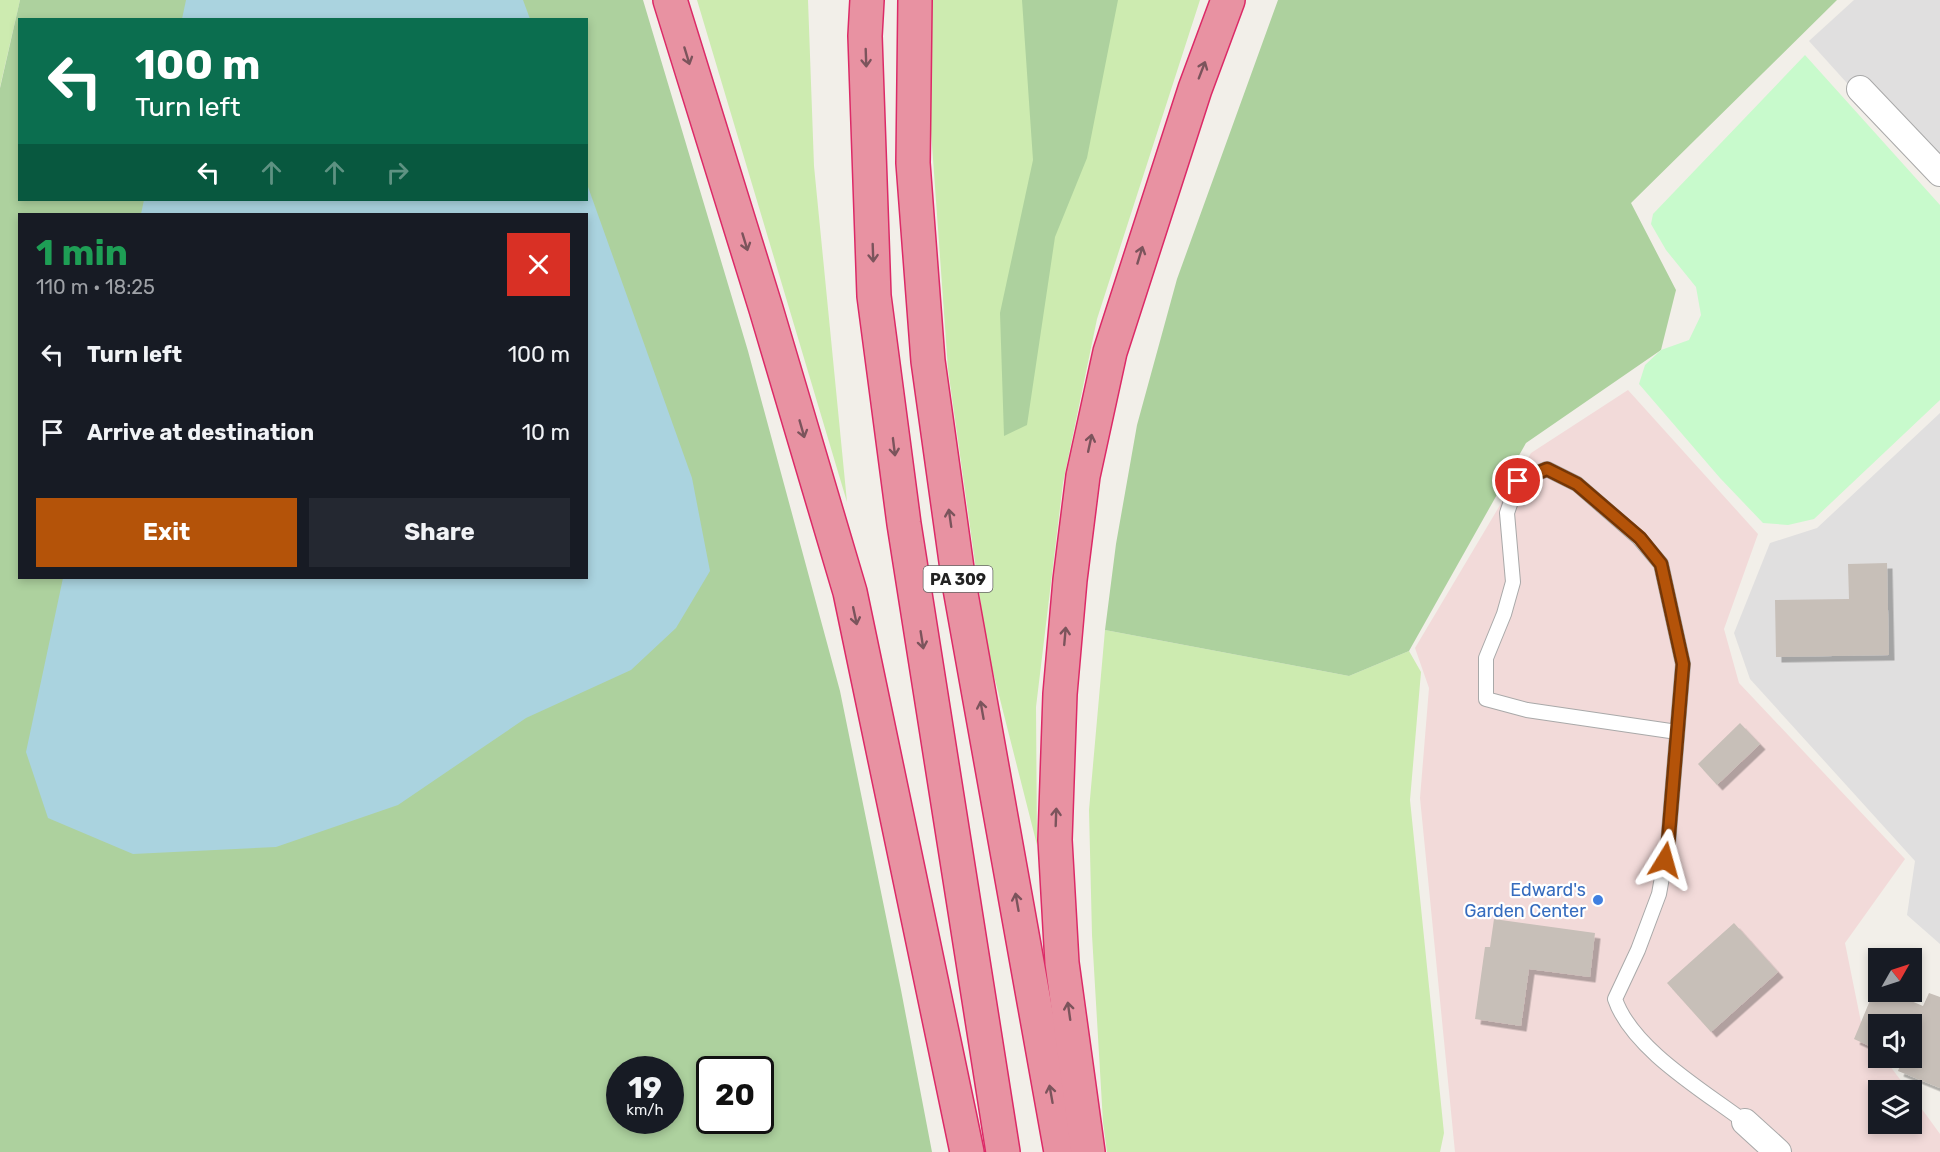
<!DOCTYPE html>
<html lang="en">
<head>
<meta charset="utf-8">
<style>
  body { margin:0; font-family:Rubik,sans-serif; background:#242831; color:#f1f3f6; height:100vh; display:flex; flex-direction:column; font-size:22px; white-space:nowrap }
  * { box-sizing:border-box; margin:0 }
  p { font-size:20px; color:#9ea1a6 }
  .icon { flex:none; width:33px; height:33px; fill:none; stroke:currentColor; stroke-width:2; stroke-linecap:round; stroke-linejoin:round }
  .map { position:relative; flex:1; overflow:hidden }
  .panel { position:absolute; left:18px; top:213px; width:570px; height:366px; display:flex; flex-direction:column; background:#171b24; border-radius:0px; box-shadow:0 3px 9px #0003 }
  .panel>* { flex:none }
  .hud { position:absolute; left:18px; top:18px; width:570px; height:183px; border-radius:0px; box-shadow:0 3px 9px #0003; background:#0b6e4f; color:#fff; overflow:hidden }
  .needle { width:39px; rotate:51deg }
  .controls { position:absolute; left:1868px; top:948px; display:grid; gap:12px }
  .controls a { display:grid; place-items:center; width:54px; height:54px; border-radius:0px; background:#171b24; box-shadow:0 3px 9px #0003; font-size:30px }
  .speed { position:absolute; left:606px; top:1056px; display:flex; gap:12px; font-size:30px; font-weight:700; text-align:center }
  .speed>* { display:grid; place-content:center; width:78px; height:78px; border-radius:50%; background:#171b24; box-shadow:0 3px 9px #0003; line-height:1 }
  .speed small { font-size:15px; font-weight:400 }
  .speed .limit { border:3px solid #111; border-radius:9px; background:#fff; color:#111 }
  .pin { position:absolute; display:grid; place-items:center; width:51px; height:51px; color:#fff; margin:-26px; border:3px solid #fff; border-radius:50%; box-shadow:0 2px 6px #0007 }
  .me { position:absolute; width:66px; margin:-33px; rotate:8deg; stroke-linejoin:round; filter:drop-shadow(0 0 4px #0008) }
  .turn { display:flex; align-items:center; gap:21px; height:126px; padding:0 18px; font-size:27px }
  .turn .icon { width:78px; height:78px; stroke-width:2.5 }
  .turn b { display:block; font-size:42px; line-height:51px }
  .lanes { display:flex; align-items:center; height:57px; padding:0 18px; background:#0003; justify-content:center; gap:30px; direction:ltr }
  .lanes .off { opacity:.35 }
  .round { display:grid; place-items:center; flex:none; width:63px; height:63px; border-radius:0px; background:#242831 }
  .headline { display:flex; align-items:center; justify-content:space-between; height:102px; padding:0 18px }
  h1 { font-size:36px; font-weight:700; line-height:45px; color:#1e9e55 }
  .primary-button { display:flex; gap:12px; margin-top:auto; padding:12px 18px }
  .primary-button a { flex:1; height:69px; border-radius:0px; background:#b45309; color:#fff; font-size:24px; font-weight:700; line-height:69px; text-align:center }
  .primary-button a+a { background:#242831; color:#f1f3f6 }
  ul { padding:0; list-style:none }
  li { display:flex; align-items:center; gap:18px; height:78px; padding:0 18px }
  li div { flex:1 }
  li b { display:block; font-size:22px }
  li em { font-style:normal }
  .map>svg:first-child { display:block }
</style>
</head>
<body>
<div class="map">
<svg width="1940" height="1152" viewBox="0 0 1940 1152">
  <defs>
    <filter id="shadow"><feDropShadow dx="5.5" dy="5.5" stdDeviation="0" flood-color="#0004"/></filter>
  </defs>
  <rect width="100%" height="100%" fill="#f2efe9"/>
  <g fill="#e0dfdf">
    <polygon points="1854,0 1940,0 1940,186 1809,41"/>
    <polygon points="1940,413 1940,944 1907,915 1915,861 1750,679 1734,633 1770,543 1817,528"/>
  </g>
  <polygon fill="#f2dad9" points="1628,390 1758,534 1724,629 1739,683 1905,859 1845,943 1862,1027 1878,1049 1878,1058 1884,1058 1908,1090 1878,1090 1878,1124 1911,1124 1911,1094 1940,1134 1940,1152 1455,1152 1420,798 1429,688 1415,648 1531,453"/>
  <g fill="#cdebb0">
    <polygon points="0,0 20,0 0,87"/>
    <polygon points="697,0 808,0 814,166 847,502"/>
    <polygon points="931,0 1200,0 1097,319 1063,483 1036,707 1037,845 987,648 948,369 930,117"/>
    <polygon points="1105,630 1349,676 1409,651 1421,672 1410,800 1444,1133 1440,1152 1107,1152 1103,1122 1092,935 1089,810"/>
  </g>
  <g fill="#add19e" fill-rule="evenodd">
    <path d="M20 0H643L748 351 840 691 901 990 932 1152H0V88ZM20 20H586V200H20ZM20 214H586V578H20ZM620 1070H670V1120H620ZM710 1070H760V1120H710Z"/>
    <polygon points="1022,0 1118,0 1087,158 1055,237 1027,425 1004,436 1000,313 1033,160"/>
    <polygon points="1278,0 1837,0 1631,203 1676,290 1661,350 1526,443 1409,651 1349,676 1105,630 1116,544 1137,425 1177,279"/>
  </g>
  <polygon fill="#c8facc" points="1805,55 1940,205 1940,400 1814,519 1788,525 1763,523 1720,478 1639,384 1645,365 1661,350 1689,340 1701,315 1696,287 1666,250 1651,224 1653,214"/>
  <g fill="#aad3df">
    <polygon points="186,0 523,0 530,19 182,19"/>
    <polygon points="587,184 692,478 710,571 676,628 631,670 526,718 398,805 276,847 133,854 48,818 26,752 63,578 586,578 586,214 141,214 144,200 586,200"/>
  </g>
  <g fill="#c7bfb8" filter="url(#shadow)">
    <polygon points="1887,563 1889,655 1776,657 1775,600 1849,599 1848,564"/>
    <polygon points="1740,723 1760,744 1717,785 1698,764"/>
    <polygon points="1494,919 1595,933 1590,977 1529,969 1521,1026 1475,1019 1485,947 1490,947"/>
    <polygon points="1734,923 1778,972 1711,1032 1667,983"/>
    <polygon points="1876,986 1878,986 1878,992 1890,992 1923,1006 1929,993 1940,997 1940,1088 1898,1071 1902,1060 1896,1058 1911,1058 1911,1024 1878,1024 1878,1050 1854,1039"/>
  </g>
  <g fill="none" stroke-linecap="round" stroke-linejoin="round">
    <g stroke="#a9a9a9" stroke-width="16">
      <path id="service" d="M1677 732 1527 710 1486 699V658L1504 614 1513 582 1507 513 1518 481 1547 469 1577 484 1639 538 1661 564 1683 664 1668 844 1659 894 1638 950 1615 999C1632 1049 1704 1091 1745 1122"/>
    </g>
    <g stroke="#a9a9a9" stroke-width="28">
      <g id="minor">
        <polyline points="1860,89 1940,173"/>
        <polyline points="1745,1122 1778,1152"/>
      </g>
    </g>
    <g stroke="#dc2a67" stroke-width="36">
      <g id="motorway">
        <polyline points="670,0 766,309 850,592 967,1152"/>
        <polyline points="867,0 865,36 874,296 904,524 1003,1152"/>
        <polyline points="915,0 913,163 928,361 959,583 1061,1152"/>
        <polyline points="1088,1152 1062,963 1055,840 1060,694 1070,580 1083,476 1110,352 1195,89 1228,0"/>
      </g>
    </g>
    <use href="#service" stroke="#fff" stroke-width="14"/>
    <use href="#minor" stroke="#fff" stroke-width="26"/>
    <use href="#motorway" stroke="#e892a2" stroke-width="33"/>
  </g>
  <defs><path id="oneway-shaft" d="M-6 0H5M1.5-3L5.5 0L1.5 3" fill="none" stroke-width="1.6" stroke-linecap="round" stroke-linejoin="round" transform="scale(1.5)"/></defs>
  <g stroke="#7b545c">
    <use href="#oneway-shaft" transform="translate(687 56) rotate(73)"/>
    <use href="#oneway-shaft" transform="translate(866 58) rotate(88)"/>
    <use href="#oneway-shaft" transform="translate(1202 70) rotate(-69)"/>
    <use href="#oneway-shaft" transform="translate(745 242) rotate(73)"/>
    <use href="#oneway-shaft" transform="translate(873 253) rotate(88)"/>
    <use href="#oneway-shaft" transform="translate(1140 255) rotate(-73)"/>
    <use href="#oneway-shaft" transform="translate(802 429) rotate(74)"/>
    <use href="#oneway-shaft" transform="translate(1090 443) rotate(-78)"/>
    <use href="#oneway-shaft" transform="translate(894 447) rotate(83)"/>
    <use href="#oneway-shaft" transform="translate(950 518) rotate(-98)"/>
    <use href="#oneway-shaft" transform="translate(855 616) rotate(78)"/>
    <use href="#oneway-shaft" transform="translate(1065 636) rotate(-85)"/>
    <use href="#oneway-shaft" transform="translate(922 640) rotate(81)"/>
    <use href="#oneway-shaft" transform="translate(982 710) rotate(-100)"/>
    <use href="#oneway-shaft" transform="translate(1056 817) rotate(-88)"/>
    <use href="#oneway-shaft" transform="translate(1017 902) rotate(-100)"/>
    <use href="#oneway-shaft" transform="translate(1069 1011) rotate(-98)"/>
    <use href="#oneway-shaft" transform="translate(1051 1094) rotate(-100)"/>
  </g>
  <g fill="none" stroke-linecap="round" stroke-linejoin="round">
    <g stroke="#753606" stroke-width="15">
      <polyline id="route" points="1518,481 1547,469 1577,484 1640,538 1661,564 1683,664 1668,844 1665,860"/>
    </g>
    <use href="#route" stroke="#b45309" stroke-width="10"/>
  </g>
  <circle fill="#3f7fe0" stroke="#fff" stroke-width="2" cx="1598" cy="900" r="6"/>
  <g text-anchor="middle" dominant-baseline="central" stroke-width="4.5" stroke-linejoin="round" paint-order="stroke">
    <rect fill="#fff" stroke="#646464" stroke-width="1.5" x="923.5" y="566" width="69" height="26" rx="4.5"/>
    <g font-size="16" font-weight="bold" fill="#222">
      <text x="958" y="579">PA 309</text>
    </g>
    <g font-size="18" fill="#366cbe" stroke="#fff" text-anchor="end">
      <text x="1586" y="890">Edward's<tspan x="1586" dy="21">Garden Center</tspan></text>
    </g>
  </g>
</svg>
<div class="controls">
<a><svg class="needle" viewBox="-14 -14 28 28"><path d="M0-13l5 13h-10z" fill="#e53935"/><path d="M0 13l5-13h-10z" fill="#9ea1a6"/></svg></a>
<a><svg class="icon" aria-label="sound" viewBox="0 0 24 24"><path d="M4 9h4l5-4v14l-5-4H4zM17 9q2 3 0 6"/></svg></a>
<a><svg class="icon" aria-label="layers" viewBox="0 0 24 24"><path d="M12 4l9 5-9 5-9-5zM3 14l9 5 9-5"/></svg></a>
</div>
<div class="speed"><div>19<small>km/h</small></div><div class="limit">20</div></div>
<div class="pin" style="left:1518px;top:481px;background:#d93025"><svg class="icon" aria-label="arrive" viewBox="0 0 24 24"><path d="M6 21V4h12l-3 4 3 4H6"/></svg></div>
<svg class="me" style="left:1665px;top:860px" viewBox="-20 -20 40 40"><path d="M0-17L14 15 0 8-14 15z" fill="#b45309" stroke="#fff" stroke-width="4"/></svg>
<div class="hud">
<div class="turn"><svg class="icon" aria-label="left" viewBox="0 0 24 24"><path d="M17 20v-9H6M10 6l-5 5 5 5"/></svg><div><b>100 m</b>Turn left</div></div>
<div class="lanes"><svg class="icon" aria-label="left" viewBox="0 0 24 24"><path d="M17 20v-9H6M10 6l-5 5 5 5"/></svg><svg class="icon off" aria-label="ahead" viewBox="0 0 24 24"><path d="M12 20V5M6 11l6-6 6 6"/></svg><svg class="icon off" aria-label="ahead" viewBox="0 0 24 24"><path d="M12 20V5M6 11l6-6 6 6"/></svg><svg class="icon off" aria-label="right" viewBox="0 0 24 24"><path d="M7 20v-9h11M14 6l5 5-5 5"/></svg></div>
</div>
<section class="panel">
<div class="headline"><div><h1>1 min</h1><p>110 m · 18:25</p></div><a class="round" style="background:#d93025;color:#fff"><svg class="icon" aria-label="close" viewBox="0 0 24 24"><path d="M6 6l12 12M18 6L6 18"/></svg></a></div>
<ul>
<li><svg class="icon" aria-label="left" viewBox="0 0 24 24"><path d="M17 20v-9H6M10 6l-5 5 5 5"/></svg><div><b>Turn left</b></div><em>100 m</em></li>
<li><svg class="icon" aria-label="arrive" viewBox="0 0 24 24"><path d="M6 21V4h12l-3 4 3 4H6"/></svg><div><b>Arrive at destination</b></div><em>10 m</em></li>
</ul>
<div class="primary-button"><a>Exit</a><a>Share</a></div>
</section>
</div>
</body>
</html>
